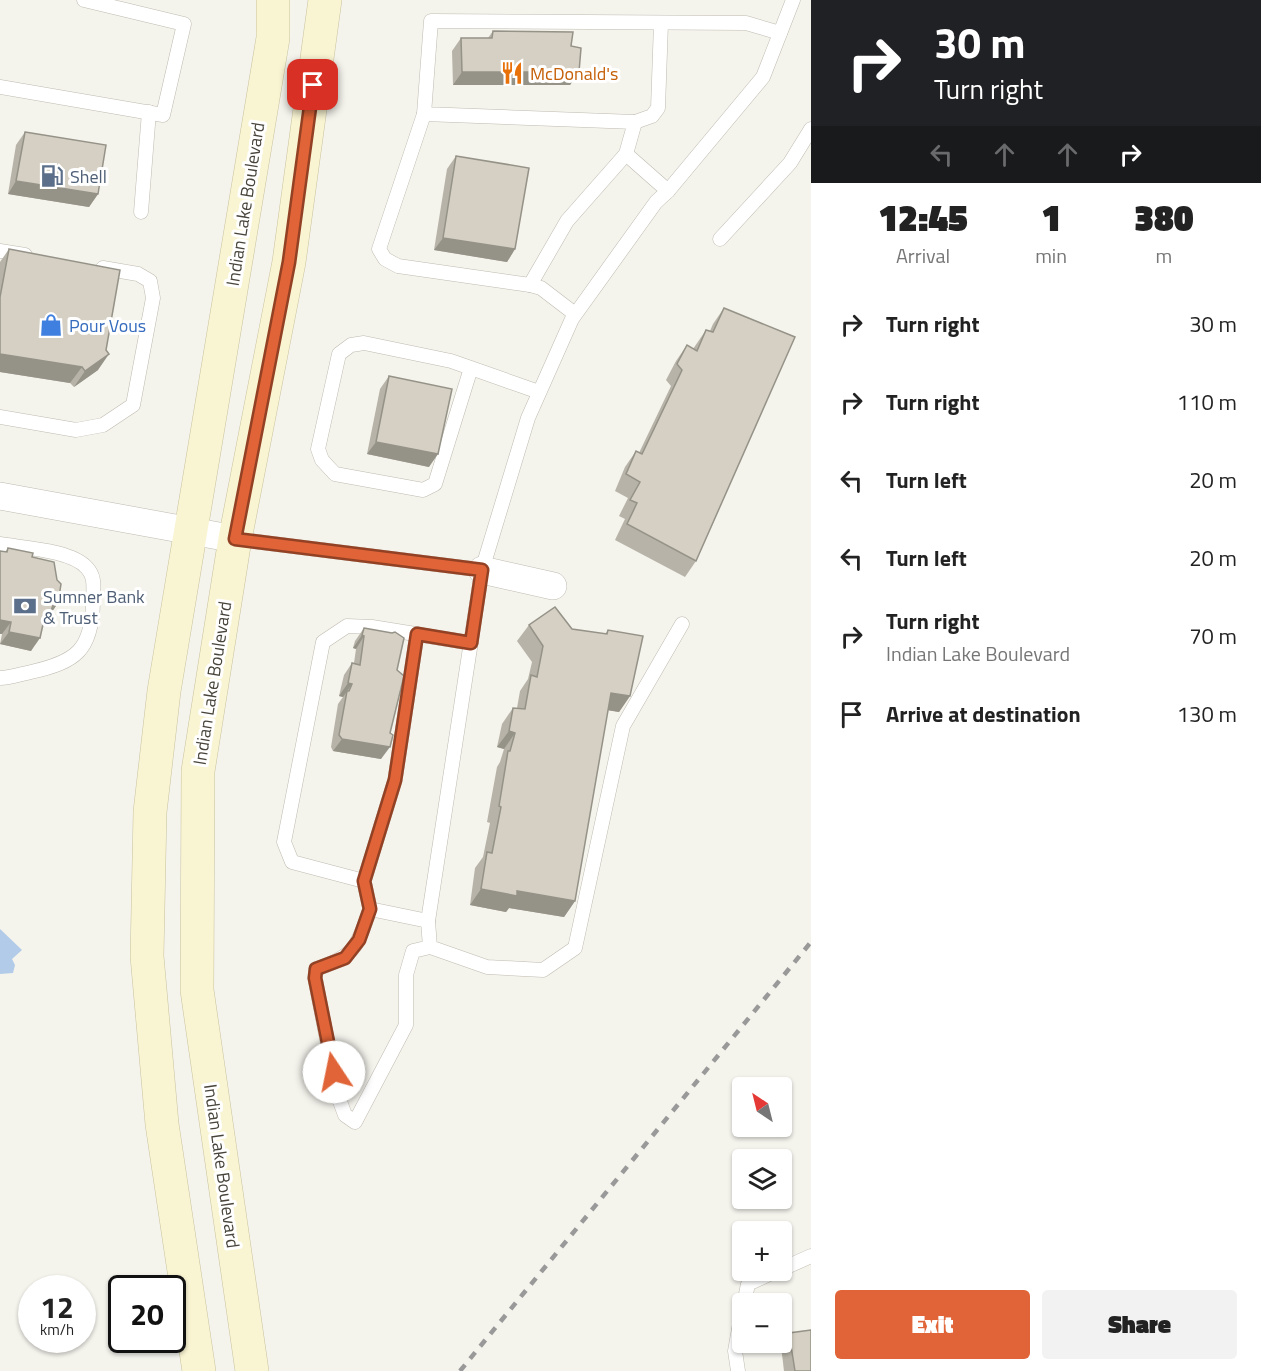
<!DOCTYPE html>
<html lang="en">
<head>
<meta charset="utf-8">
<style>
  body { margin:0; font-family:"Titillium Web",sans-serif; background:#f2f2f2; color:#222; height:100vh; display:flex; flex-direction:column; font-size:22px; white-space:nowrap }
  * { box-sizing:border-box; margin:0 }
  p { font-size:20px; color:#767676 }
  .icon { flex:none; width:33px; height:33px; fill:none; stroke:currentColor; stroke-width:2; stroke-linecap:round; stroke-linejoin:round }
  .map { position:relative; flex:1; overflow:hidden }
  .panel { display:flex; flex-direction:column; background:#fff; width:450px }
  .panel>* { flex:none }
  .top-card { background:#202124; color:#fff; overflow:hidden }
  .needle { width:39px; rotate:325deg }
  .buttons { position:absolute; left:732px; top:1077px; display:grid; gap:12px }
  .buttons a { display:grid; place-items:center; width:60px; height:60px; border-radius:6px; background:#fff; box-shadow:0 2px 4px #0004; font-size:30px }
  .speed { position:absolute; left:18px; top:1275px; display:flex; gap:12px; font-size:30px; font-weight:700; text-align:center }
  .speed>* { display:grid; place-content:center; width:78px; height:78px; border-radius:50%; background:#fff; box-shadow:0 2px 4px #0004; line-height:1 }
  .speed small { font-size:15px; font-weight:400 }
  .speed .limit { border:3px solid #111; border-radius:9px; background:#fff; color:#111 }
  .pin { position:absolute; display:grid; place-items:center; width:51px; height:51px; color:#fff; margin:-26px; border-radius:12px; box-shadow:0 3px 9px #0006 }
  .me { position:absolute; width:66px; margin:-33px; rotate:349deg; stroke-linejoin:round; filter:drop-shadow(0 0 4px #0008) }
  .turn { display:flex; align-items:center; gap:21px; height:126px; padding:0 24px; font-size:27px }
  .turn .icon { width:78px; height:78px; stroke-width:2.5 }
  .turn b { display:block; font-size:42px; line-height:51px }
  .lanes { display:flex; align-items:center; height:57px; padding:0 24px; background:#0003; justify-content:center; gap:30px; direction:ltr }
  .lanes .off { opacity:.35 }
  .eta { display:flex; justify-content:space-evenly; align-items:center; height:102px; text-align:center }
  .eta b { font-size:36px; font-weight:800; line-height:42px }
  .action { display:flex; gap:12px; margin-top:auto; padding:12px 24px }
  .action a { flex:1; height:69px; border-radius:6px; background:#e06437; color:#fff; font-size:24px; font-weight:800; line-height:69px; text-align:center }
  .action a+a { background:#f2f2f2; color:#222 }
  ul { padding:0; list-style:none }
  li { display:flex; align-items:center; gap:18px; height:78px; padding:0 24px }
  li div { flex:1 }
  li b { display:block; font-size:22px }
  li em { font-style:normal }
  main { display:flex; flex:1; min-height:0 }
  .map>svg:first-child { display:block }
</style>
</head>
<body>
<main>
<div class="map">
<svg width="811" height="1371" viewBox="0 0 811 1371">
  <rect width="100%" height="100%" fill="#f4f3ec"/>
  <polygon fill="#b1cbe9" points="0,929 22,950 12,959 15,965 13,973 0,974"/>
  <g fill="none" stroke-linecap="round" stroke-linejoin="round">
    <g stroke="#bfbbb0" stroke-width="15">
      <g id="lane">
        <polyline points="0,87 163,115 184,24 84,0"/>
        <polyline points="424,114 379,249 385,259 398,266 530,285 541,288 575,314"/>
        <polyline points="635,122 652,116 658,108 661,23"/>
        <polyline points="668,191 626,154 635,122 424,114 431,21 746,23 780,33"/>
        <polyline points="141,212 149,112"/>
        <polyline points="720,239 790,163 811,129"/>
        <polyline points="0,251 25,255"/>
        <polyline points="530,285 567,221 626,154"/>
        <polyline points="471,368 435,484 423,490 335,474 322,460 318,449 339,354 351,345 364,343 451,361 539,392"/>
        <polyline points="0,417 76,430 103,425 133,405 153,298 150,281 138,274 103,268"/>
        <polyline points="235,539 482,570 528,418 572,319 656,202 668,191 763,77 793,0"/>
        <path d="M0 544C23 548 72 550 87 568 96 577 93 590 93 602 92 650 76 662 31 672 21 674 10 678 0 678"/>
        <polyline points="482,570 428,921 430,947 487,967 543,970 575,948 623,726 682,624"/>
        <polyline points="417,634 395,780 364,881 370,909 428,921"/>
        <polyline points="364,881 292,862 284,842 323,642 347,626 372,627 471,643"/>
        <path d="M370 909C357 946 356 956 316 969L315 978 338 1096 345 1115 355 1122 406 1025V975L413 951 430 947"/>
        <polyline points="782,1269 811,1256"/>
        <polyline points="744,1304 748,1284 778,1270"/>
        <polyline points="738,1371 735,1351 742,1312"/>
      </g>
    </g>
    <g stroke="#bfbbb0" stroke-width="28">
      <g id="street">
        <polyline points="0,496 235,539"/>
        <polyline points="482,570 553,586"/>
      </g>
    </g>
    <g stroke="#c8c29e" stroke-width="34">
      <g id="secondary">
        <polyline points="199,1371 162,1124 147,956 150,812 164,691 273,38 273,0"/>
        <polyline points="252,1371 197,990 198,771 235,539 289,262 325,0"/>
      </g>
    </g>
    <use href="#lane" stroke="#fff" stroke-width="14"/>
    <use href="#street" stroke="#fff" stroke-width="27"/>
    <use href="#secondary" stroke="#f9f4d2" stroke-width="33"/>
    <polyline stroke="#999" stroke-width="4.5" stroke-dasharray="8 8" stroke-linecap="butt" points="460,1371 811,942"/>
  </g>
  <g fill="#b7b3a8">
    <polygon points="493,31 571,46 579,72 570,85 453,85 452,51 461,38 488,38"/>
    <polygon points="25,132 98,194 89,207 8,194 16,145"/>
    <polygon points="456,156 515,249 507,262 434,250 447,169"/>
    <polygon points="9,249 98,370 74,387 70,383 0,372 0,262"/>
    <polygon points="724,308 696,561 685,577 615,540 625,519 619,516 628,498 615,491 625,467 636,451 639,453 671,386 666,380 676,361 687,345 693,349 706,330 710,331 713,324"/>
    <polygon points="389,376 429,467 367,454 380,389"/>
    <polygon points="8,548 32,557 58,603 43,625 31,651 0,644 2,634 0,634 0,551 5,552"/>
    <polygon points="529,625 572,629 605,634 608,630 630,696 619,712 608,710 575,901 564,917 509,908 506,912 470,905 475,868 483,857 490,823 487,822 497,767 500,762 504,749 497,747 502,724 513,708 517,708 520,691 528,679 532,662 517,641"/>
    <polygon points="364,628 397,670 381,759 333,751 331,747 338,704 343,697 339,696 344,675 352,663 354,663 356,649 353,648 355,641"/>
    <polygon points="789,1333 811,1371 784,1371 781,1346"/>
  </g>
  <g fill="#959288">
    <polygon points="462,72 579,72 570,85 453,85"/>
    <polygon points="16,181 98,194 89,207 8,194"/>
    <polygon points="443,238 515,249 507,262 434,250"/>
    <polygon points="0,354 82,367 70,383 0,372"/>
    <polygon points="109,354 98,370 74,387 85,371"/>
    <polygon points="376,442 438,454 429,467 367,454"/>
    <polygon points="58,603 37,633 53,605"/>
    <polygon points="0,620 11,622 2,634 0,634"/>
    <polygon points="9,632 40,638 31,651 0,644"/>
    <polygon points="362,635 364,636 356,649 353,648"/>
    <polygon points="348,683 352,684 343,697 339,696"/>
    <polygon points="611,693 630,696 619,712 600,709"/>
    <polygon points="509,731 515,733 504,749 497,747"/>
    <polygon points="342,739 390,747 381,759 333,751"/>
    <polygon points="481,889 517,891 575,901 564,917 509,908 506,912 470,905"/>
  </g>
  <g fill="#d5d0c3" stroke="#959288" stroke-width="1.5">
    <polygon points="493,31 573,32 571,46 581,48 579,72 462,72 461,38 492,38"/>
    <polygon points="25,132 106,145 98,194 16,181"/>
    <polygon points="456,156 529,168 515,249 443,238"/>
    <polygon points="9,249 120,270 106,350 109,354 85,371 82,367 0,354 0,297"/>
    <polygon points="724,308 795,337 696,561 627,524 637,503 630,500 640,482 626,474 636,451 642,454 682,370 677,364 687,345 697,351 706,330 713,332"/>
    <polygon points="389,376 452,389 438,454 376,442"/>
    <polygon points="8,548 33,553 32,557 54,562 57,580 61,584 58,603 53,605 50,614 48,614 46,620 44,620 40,638 9,632 11,622 0,620 0,551 7,552"/>
    <polygon points="555,607 572,629 607,634 608,630 643,636 630,696 611,693 575,901 517,891 517,896 481,889 487,852 492,853 501,807 499,806 508,751 510,751 515,733 509,731 513,708 525,709 531,675 537,677 543,646 529,625"/>
    <polygon points="364,628 392,633 395,632 404,638 397,670 404,676 390,733 393,735 390,747 342,739 339,735 347,691 349,691 352,684 348,683 352,663 360,665 364,636 362,635"/>
    <polygon points="811,1330 811,1371 795,1371 789,1333"/>
  </g>
  <g fill="none" stroke-linecap="round" stroke-linejoin="round">
    <g stroke="#924124" stroke-width="15">
      <polyline id="route" points="313,85 289,262 235,539 482,570 471,643 417,634 395,780 364,881 370,909 359,940 345,958 316,969 315,978 334,1072"/>
    </g>
    <use href="#route" stroke="#e06437" stroke-width="10"/>
  </g>
  <defs>
    <g id="restaurant-bare" transform="scale(1.8)"><path d="M-5-6h1v4h1v-4h1v4h1v-4h1v5L-1.5 .5V6h-2V.5L-5-1ZM5-6V6H3V1.5H1.5Q1.5-4 5-6Z" fill="#e8710a" stroke="#fff" stroke-width="2.5" paint-order="stroke"/></g>
    <g id="fuel-bare" transform="scale(1.8)"><path d="M-5.5-6h7V0h2V4h1.3V-2.5L3-4.5l.8-.8L6-3V5H2.5V1h-1V6h-7ZM-4.2-4.7v3.2H.2V-4.7Z" fill="#5c6f8a" stroke="#fff" stroke-width="2.5" paint-order="stroke"/></g>
    <g id="shop-bare" transform="scale(1.8)"><path d="M-5-2.5h2.3a2.7 3.5 0 0 1 5.4 0H5L5.5 6h-11ZM-1.5-2.5h3a1.5 2.3 0 0 0-3 0Z" fill="#3f7fe0" stroke="#fff" stroke-width="2.5" paint-order="stroke"/></g>
    <g id="bank-bare" transform="scale(1.8)"><path d="M-6-4H6V4H-6ZM0-2.3a2.3 2.3 0 1 0 0 4.6a2.3 2.3 0 1 0 0-4.6Z" fill="#5c6f8a" stroke="#fff" stroke-width="2.5" paint-order="stroke"/></g>
  </defs>
  <g fill-rule="evenodd">
    <use href="#restaurant-bare" x="512" y="73"/>
    <use href="#fuel-bare" x="52" y="176"/>
    <use href="#shop-bare" x="51" y="325"/>
    <use href="#bank-bare" x="25" y="606"/>
  </g>
  <g text-anchor="middle" dominant-baseline="central" stroke-width="6" stroke-linejoin="round" paint-order="stroke">
    <g font-size="18" fill="#c56008" stroke="#fff" text-anchor="start">
      <text x="530" y="73">McDonald's</text>
    </g>
    <g font-size="18" fill="#4e5e75" stroke="#fff" text-anchor="start">
      <text x="70" y="176">Shell</text>
      <text x="43" y="596">Sumner Bank<tspan x="43" dy="21">&amp; Trust</tspan></text>
    </g>
    <g font-size="18" fill="#48443b" stroke="#fff">
      <text transform="translate(245 204) rotate(-81)">Indian Lake Boulevard</text>
      <text transform="translate(212 683) rotate(-81)">Indian Lake Boulevard</text>
      <text transform="translate(222 1166) rotate(82)">Indian Lake Boulevard</text>
    </g>
    <g font-size="18" fill="#366cbe" stroke="#fff" text-anchor="start">
      <text x="69" y="325">Pour Vous</text>
    </g>
  </g>
</svg>
<div class="buttons">
<a><svg class="needle" viewBox="-14 -14 28 28"><path d="M0-13l5 13h-10z" fill="#e53935"/><path d="M0 13l5-13h-10z" fill="#767676"/></svg></a>
<a><svg class="icon" aria-label="layers" viewBox="0 0 24 24"><path d="M12 4l9 5-9 5-9-5zM3 14l9 5 9-5"/></svg></a>
<a>+</a>
<a>−</a>
</div>
<div class="speed"><div>12<small>km/h</small></div><div class="limit">20</div></div>
<div class="pin" style="left:313px;top:85px;background:#d93025"><svg class="icon" aria-label="arrive" viewBox="0 0 24 24"><path d="M6 21V4h12l-3 4 3 4H6"/></svg></div>
<svg class="me" style="left:334px;top:1072px" viewBox="-20 -20 40 40"><circle r="19" fill="#fff"/><path d="M0-13L10 11 0 6-10 11z" fill="#e06437"/></svg>
</div>
<section class="panel">
<div class="top-card">
<div class="turn"><svg class="icon" aria-label="right" viewBox="0 0 24 24"><path d="M7 20v-9h11M14 6l5 5-5 5"/></svg><div><b>30 m</b>Turn right</div></div>
<div class="lanes"><svg class="icon off" aria-label="left" viewBox="0 0 24 24"><path d="M17 20v-9H6M10 6l-5 5 5 5"/></svg><svg class="icon off" aria-label="ahead" viewBox="0 0 24 24"><path d="M12 20V5M6 11l6-6 6 6"/></svg><svg class="icon off" aria-label="ahead" viewBox="0 0 24 24"><path d="M12 20V5M6 11l6-6 6 6"/></svg><svg class="icon" aria-label="right" viewBox="0 0 24 24"><path d="M7 20v-9h11M14 6l5 5-5 5"/></svg></div>
</div>
<div class="eta">
<div><b>12:45</b><p>Arrival</p></div>
<div><b>1</b><p>min</p></div>
<div><b>380</b><p>m</p></div>
</div>
<ul>
<li><svg class="icon" aria-label="right" viewBox="0 0 24 24"><path d="M7 20v-9h11M14 6l5 5-5 5"/></svg><div><b>Turn right</b></div><em>30 m</em></li>
<li><svg class="icon" aria-label="right" viewBox="0 0 24 24"><path d="M7 20v-9h11M14 6l5 5-5 5"/></svg><div><b>Turn right</b></div><em>110 m</em></li>
<li><svg class="icon" aria-label="left" viewBox="0 0 24 24"><path d="M17 20v-9H6M10 6l-5 5 5 5"/></svg><div><b>Turn left</b></div><em>20 m</em></li>
<li><svg class="icon" aria-label="left" viewBox="0 0 24 24"><path d="M17 20v-9H6M10 6l-5 5 5 5"/></svg><div><b>Turn left</b></div><em>20 m</em></li>
<li><svg class="icon" aria-label="right" viewBox="0 0 24 24"><path d="M7 20v-9h11M14 6l5 5-5 5"/></svg><div><b>Turn right</b><p>Indian Lake Boulevard</p></div><em>70 m</em></li>
<li><svg class="icon" aria-label="arrive" viewBox="0 0 24 24"><path d="M6 21V4h12l-3 4 3 4H6"/></svg><div><b>Arrive at destination</b></div><em>130 m</em></li>
</ul>
<div class="action"><a>Exit</a><a>Share</a></div>
</section>
</main>
</body>
</html>
